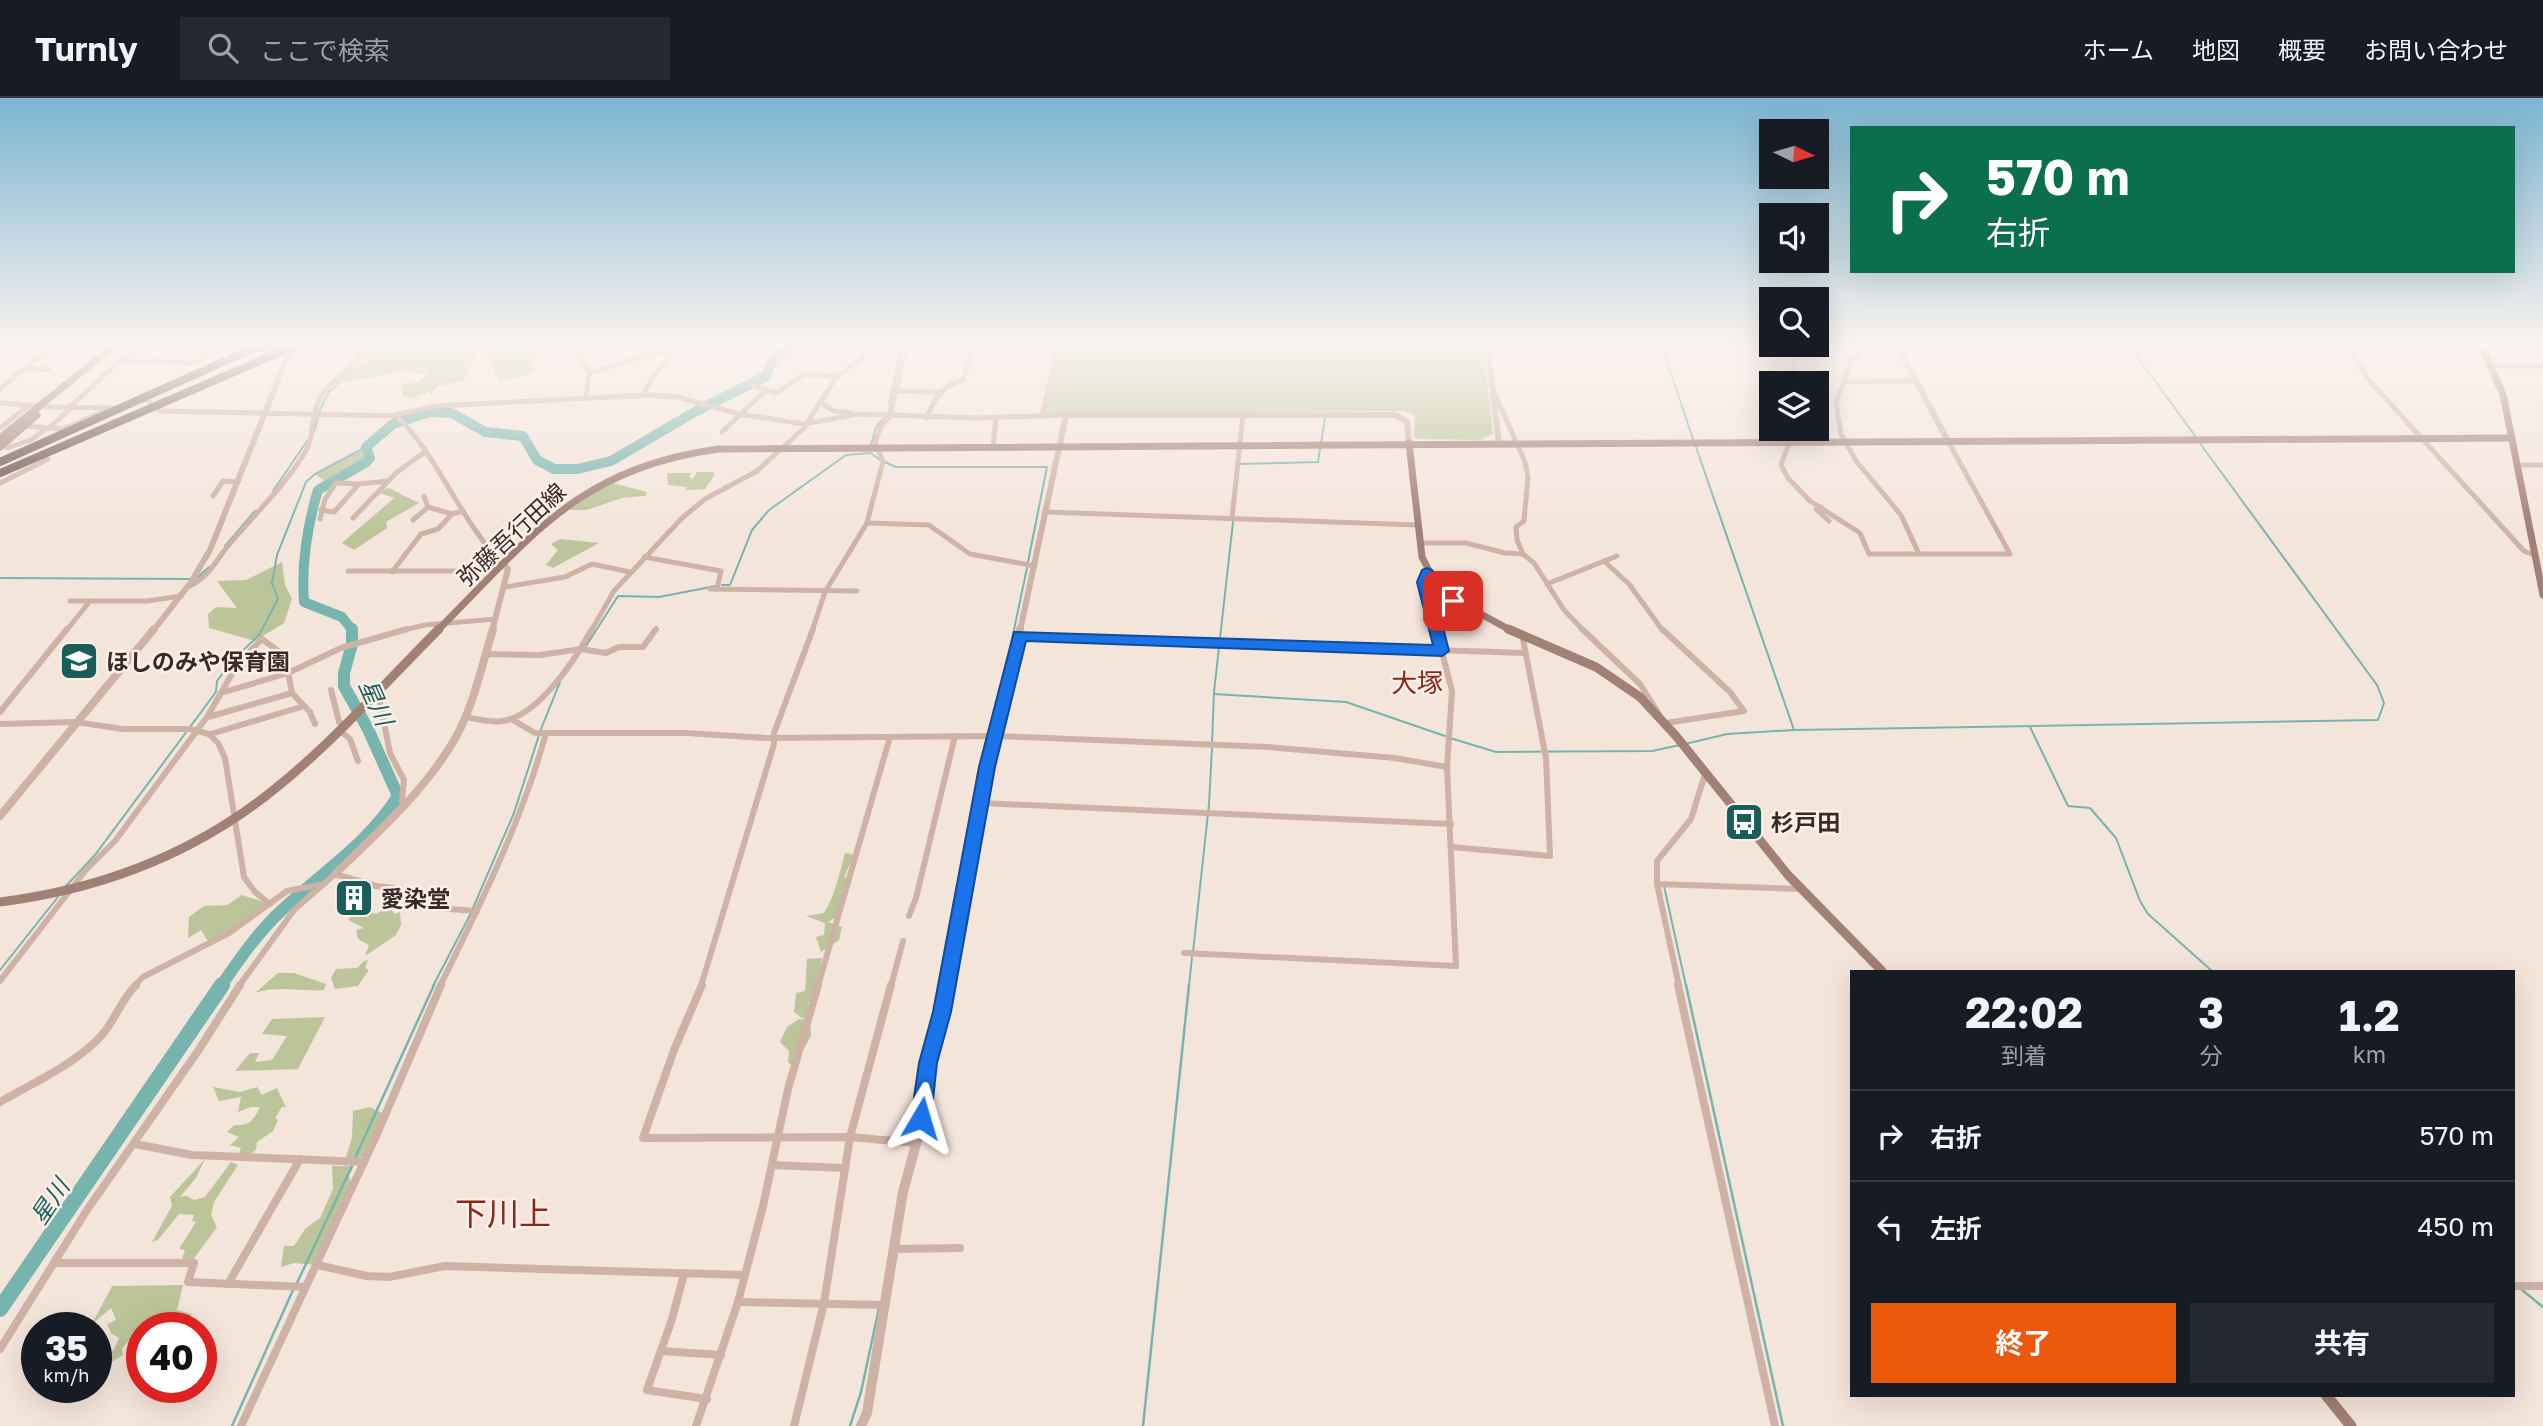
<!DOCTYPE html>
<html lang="ja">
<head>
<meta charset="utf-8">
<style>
  body { margin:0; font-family:"Golos Text","Noto Sans JP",sans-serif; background:#242831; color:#f1f3f6; height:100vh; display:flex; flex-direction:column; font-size:26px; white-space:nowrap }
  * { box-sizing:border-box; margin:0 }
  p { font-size:23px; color:#9ea1a6 }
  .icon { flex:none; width:38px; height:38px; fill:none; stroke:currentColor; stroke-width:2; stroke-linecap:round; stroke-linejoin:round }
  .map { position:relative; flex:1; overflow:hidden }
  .details { position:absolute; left:1850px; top:872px; width:665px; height:427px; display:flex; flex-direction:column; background:#171b24; border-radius:0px; box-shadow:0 7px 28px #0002 }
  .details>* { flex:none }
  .guide { position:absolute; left:1850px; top:28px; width:665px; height:147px; border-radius:0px; box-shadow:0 7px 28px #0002; background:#0b6e4f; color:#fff; overflow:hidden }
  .needle { width:46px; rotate:95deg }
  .fabs { position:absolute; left:1759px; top:21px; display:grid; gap:14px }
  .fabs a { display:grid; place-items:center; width:70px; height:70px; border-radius:0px; background:#171b24; box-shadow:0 7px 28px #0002; font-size:35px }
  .speed { position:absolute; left:21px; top:1214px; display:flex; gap:14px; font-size:35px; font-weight:700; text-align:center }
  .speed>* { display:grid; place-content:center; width:91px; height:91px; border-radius:50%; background:#171b24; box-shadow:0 7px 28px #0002; line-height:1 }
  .speed small { font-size:18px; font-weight:400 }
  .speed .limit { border:10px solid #d22; background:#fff; color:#111 }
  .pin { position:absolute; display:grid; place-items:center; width:60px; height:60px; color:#fff; margin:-30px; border-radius:14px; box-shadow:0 4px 10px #0006 }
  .me { position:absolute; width:77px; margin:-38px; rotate:7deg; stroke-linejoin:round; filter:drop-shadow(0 0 5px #0008) }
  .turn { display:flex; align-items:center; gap:24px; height:147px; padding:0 21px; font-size:32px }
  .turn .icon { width:91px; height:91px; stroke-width:2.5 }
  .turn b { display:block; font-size:49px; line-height:60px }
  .eta { display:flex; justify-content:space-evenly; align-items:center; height:119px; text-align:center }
  .eta b { font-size:42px; font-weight:700; line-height:49px }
  .primary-button { display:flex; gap:14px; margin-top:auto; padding:14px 21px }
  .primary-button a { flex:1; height:80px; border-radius:0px; background:#ea580c; color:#fff; font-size:28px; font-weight:700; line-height:80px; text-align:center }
  .primary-button a+a { background:#242831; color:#f1f3f6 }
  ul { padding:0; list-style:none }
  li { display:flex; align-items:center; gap:21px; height:91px; padding:0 21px; border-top:2px solid #363941 }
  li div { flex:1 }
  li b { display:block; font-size:26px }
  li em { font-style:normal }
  header { display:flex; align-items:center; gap:42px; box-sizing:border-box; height:98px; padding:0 35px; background:#171b24; border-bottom:2px solid #363941 }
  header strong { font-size:33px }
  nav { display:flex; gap:38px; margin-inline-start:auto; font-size:24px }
  .search { width:490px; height:63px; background:#242831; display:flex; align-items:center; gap:18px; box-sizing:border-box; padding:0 24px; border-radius:0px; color:#9ea1a6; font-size:26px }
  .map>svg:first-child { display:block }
</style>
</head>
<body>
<header>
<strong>Turnly</strong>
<div class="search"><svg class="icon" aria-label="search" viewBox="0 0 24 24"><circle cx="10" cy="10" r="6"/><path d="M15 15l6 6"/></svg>ここで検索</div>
<nav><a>ホーム</a><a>地図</a><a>概要</a><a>お問い合わせ</a></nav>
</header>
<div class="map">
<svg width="2543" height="1328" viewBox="0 0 2543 1328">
  <rect width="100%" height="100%" fill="#f4e5db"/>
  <g fill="#bcc599">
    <polygon points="366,246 451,246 455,250 473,247 476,255 464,282 436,289 431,298 429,294 408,301 409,299 402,298 403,286 416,285 429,275 410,275 410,272 341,285 365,263 367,259 362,247"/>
    <polygon points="481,246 545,246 545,251 533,261 533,275 499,284"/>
    <polygon points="1061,246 1483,246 1493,336 1480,342 1418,341 1414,339 1415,318 1405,313 1044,315"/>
    <polygon points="366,349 370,360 365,365 329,386 315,376"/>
    <polygon points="697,374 713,374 715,376 705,391 686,392 687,389 668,387 667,375 693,375 689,378 692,382"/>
    <polygon points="609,384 647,394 645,398 622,400 587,412 569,412"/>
    <polygon points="389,390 419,405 386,424 387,430 354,452 342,445 394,400 377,394"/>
    <polygon points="560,441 599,445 553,470 546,467 558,452 551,446"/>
    <polygon points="282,464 285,487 292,501 284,525 255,543 209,530 208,516 216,509 237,510 217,483 246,482"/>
    <path d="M845 755 854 757 844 779 850 780 839 817 828 824 842 829 839 842 821 854 816 839 824 837 825 825 806 818 824 815C834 800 840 774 845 755Z"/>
    <polygon points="242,797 267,805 254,817 209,845 201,832 188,840 189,819 204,808 227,807"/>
    <polygon points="389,806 394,816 400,814 401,827 396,837 365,858 369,847 358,841 356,832 364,830 348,822 354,812 377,816"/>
    <polygon points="822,860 816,896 807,905 811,910 809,918 802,920 794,914 796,895 805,893 807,861"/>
    <polygon points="368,862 365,870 369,872 358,888 335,891 331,880 336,871 357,870 364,863"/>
    <path d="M278 875H294L326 886 324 892C299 894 279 887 255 895Z"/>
    <polygon points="325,919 298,971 235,973 250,955 259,955 255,964 272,962 287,938 262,936 272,921"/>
    <polygon points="799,921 810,922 811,938 794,969 788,964 789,953 780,944 787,929"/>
    <path d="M213 989 240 994 257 989 262 997 277 990 286 1009H282L275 1020 278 1022 273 1033 257 1044 256 1051 244 1063 238 1059 241 1050 230 1047 239 1039 227 1034 234 1027C250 1028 253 1023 260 1009H251L238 1014 241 999 219 1003Z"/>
    <polygon points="370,1009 386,1017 368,1054 357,1062 346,1059 352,1039 353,1013"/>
    <polygon points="205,1061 196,1080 180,1099 187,1098 194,1102 205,1099 231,1064 238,1067 214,1104 211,1117 217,1129 192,1163 182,1161 185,1152 179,1151 196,1124 192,1123 194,1117 179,1116 158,1142 152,1144 172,1108 170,1099"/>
    <polygon points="332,1068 354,1068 349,1078 351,1086 317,1167 294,1165 281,1169 284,1148 294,1148 305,1131 320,1120 333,1091"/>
    <polygon points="183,1187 177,1212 192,1216 182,1229 142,1230 122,1250 123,1257 108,1266 104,1263 105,1255 113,1253 119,1240 111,1235 107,1226 116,1222 111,1210 92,1226 112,1188"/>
  </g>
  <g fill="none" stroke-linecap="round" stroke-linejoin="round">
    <g stroke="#77b4ae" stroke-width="2">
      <polyline points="1661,246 1693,341"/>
      <polyline points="2128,246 2196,339"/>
      <polyline points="889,306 902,246"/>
      <polyline points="319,314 328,295 361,263 363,258 359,246"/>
      <polyline points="314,334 318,319"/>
      <polyline points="1321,346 1325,320"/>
      <polyline points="871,347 876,329 886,318"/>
      <polyline points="1696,349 1794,632"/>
      <polyline points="885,364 896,369 1047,369 1028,464"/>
      <polyline points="1240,366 1318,364 1320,351"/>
      <polyline points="273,393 307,343"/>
      <polyline points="225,448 255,413"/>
      <polyline points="0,480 189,481"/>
      <polyline points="197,480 209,469"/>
      <polyline points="722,487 730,487 752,432 769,412 846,357 871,355 880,362"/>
      <polyline points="586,548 618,498 659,499 716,488"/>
      <polyline points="1214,596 1346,604 1445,638"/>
      <polyline points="1000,598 1027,470"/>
      <polyline points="190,629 216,594 217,583 232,563 259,537 278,501 272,485 277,457 306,384 315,376 366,349"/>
      <polyline points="2030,629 2068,708 2090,710 2116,740 2140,803 2148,816 2212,873"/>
      <polyline points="1450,640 1496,654 1652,653 1680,647"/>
      <polyline points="1212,645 1214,594 1233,424"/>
      <polyline points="1685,646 1727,636 1794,632 2378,622 2384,605 2377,587 2199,344"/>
      <polyline points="1664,788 1686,888"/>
      <polyline points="65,789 95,757 187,633"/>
      <polyline points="473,810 514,715 541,631 560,584"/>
      <polyline points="1193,854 1209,706 1212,650"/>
      <polyline points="0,872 58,799"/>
      <polyline points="943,886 980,666 989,640"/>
      <polyline points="433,888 471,815"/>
      <polyline points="1189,888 1192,859"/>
    </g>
    <g stroke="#77b4ae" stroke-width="2.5">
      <polyline points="1686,887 1783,1328"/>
      <polyline points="912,1043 923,954 932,928"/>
      <polyline points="355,1060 434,887"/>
      <polyline points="296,1187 352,1068"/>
      <polyline points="2522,1192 2543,1209"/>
      <polyline points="232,1328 293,1192"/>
      <polyline points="850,1328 861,1294 879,1210"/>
      <polyline points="1143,1328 1189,887"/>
    </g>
    <path stroke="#77b4ae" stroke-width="10" d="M353 533 342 519 304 504C301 465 307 429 318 392L365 365 370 360 366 349 393 326 429 314 452 315 485 334 523 338 537 362 554 371H577L611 363 698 312 765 279 774 260 796 246"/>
    <path stroke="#77b4ae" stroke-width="12" d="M221 888C239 862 258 834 282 812 321 775 369 745 398 698L368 631 344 588V575L352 546V531"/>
    <polyline stroke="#77b4ae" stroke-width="16" points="0,1211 222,887"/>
    <g stroke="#cdb2a5" stroke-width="5">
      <polyline points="573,246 589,275 586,300"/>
      <polyline points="1863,246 1858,259 1853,259 1836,305 1841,336 1856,363 1901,417 1919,456"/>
      <polyline points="2346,246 2368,281 2524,453 2535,457"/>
      <polyline points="218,249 246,250"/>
      <polyline points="120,263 196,265 221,246"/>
      <polyline points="2492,268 2543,268"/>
      <polyline points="26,270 49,272"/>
      <polyline points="589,275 666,251 668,246"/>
      <polyline points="1843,284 1917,283"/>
      <polyline points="1790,285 1798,247"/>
      <polyline points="753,288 766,292"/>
      <polyline points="0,291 54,246"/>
      <polyline points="894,293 942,294"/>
      <polyline points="1494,294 1525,364 1528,379 1524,423 1516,429 1517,442 1523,456 1534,465 1564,512 1584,533"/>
      <polyline points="643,297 652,280 670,258 666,251"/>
      <path d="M143 300 161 313 397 318C440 361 460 423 503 466"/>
      <polyline points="819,304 834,313 851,315"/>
      <polyline points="0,305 38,308"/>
      <polyline points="46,309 114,310"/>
      <polyline points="69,310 138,246"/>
      <polyline points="394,317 436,308 651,297 678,299 739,316 804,326 857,316 977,320 1066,317"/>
      <polyline points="1042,318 1058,246"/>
      <path d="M927 320C933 301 943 287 963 282L974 246"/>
      <polyline points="24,328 63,331 106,312"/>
      <polyline points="0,330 28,308"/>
      <polyline points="49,330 71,310"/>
      <polyline points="1790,331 1791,340 1781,367 1788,380 1810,403 1860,435 1869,456 2010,456 1948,343"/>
      <polyline points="722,334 766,292 777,295 804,276 837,278"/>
      <polyline points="993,348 996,320"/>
      <polyline points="7,350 31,342 47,330"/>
      <polyline points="2516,367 2543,367"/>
      <polyline points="0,385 48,361"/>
      <polyline points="213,398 223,383 238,384"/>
      <polyline points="424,398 428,409 452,416"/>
      <polyline points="1821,409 1816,411 1829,423"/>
      <polyline points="321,412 334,414 359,386 388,383"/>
      <polyline points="1046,414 1417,427"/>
      <polyline points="353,420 397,374 425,354"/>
      <polyline points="1232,420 1243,317"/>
      <polyline points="320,421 325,401 336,385 359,386"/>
      <polyline points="413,422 428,409"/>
      <polyline points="867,425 929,427 970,456 1035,468"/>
      <polyline points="1420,445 1466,445 1505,455 1523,456"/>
      <polyline points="644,459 721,473 717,491"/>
      <polyline points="1604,463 1629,486 1663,533"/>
      <polyline points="348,473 487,473 494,459"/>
      <polyline points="392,474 421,436 438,431 452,416 463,413"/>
      <polyline points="1427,475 1424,484 1437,533"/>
      <polyline points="1547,486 1617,458"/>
      <path d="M188 489C212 477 216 461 232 443 258 413 287 385 307 351 313 340 312 318 318 304 325 288 345 274 359 262L353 246"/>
      <polyline points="505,489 565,479 592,466 630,474"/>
      <polyline points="710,491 857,493"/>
      <polyline points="70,503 90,503"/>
      <polyline points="66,533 90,503 147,503 181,498"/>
      <polyline points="400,533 425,527 496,521"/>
      <polyline points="591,533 614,493 681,421 705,401 757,373 804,330 837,278 861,261 871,246"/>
      <polyline points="654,533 656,531"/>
      <polyline points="812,533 825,494 867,425 883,363 875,345 881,328 889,319"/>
    </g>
    <g stroke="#cdb2a5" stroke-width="6">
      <polyline points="1582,531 1640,586 1659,616"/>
      <polyline points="1662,531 1730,594 1744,613 1666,625"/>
      <polyline points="1019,538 1525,555"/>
      <polyline points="485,556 540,557 581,551 606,555 619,549 643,549 656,531"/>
      <polyline points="233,574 285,558"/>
      <polyline points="331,592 339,624 345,627"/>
      <polyline points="292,595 310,614 315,626"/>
      <polyline points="374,597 379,600 390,655 404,682 402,703 406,707"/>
      <polyline points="0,614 67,531"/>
      <polyline points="208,619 292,595 285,558 262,541 238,565 221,595"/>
      <path d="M465 619C477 621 491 625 503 623 539 617 575 562 592 531"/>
      <polyline points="511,621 535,635 686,635 766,640 996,638 1268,649 1395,660 1447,669"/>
      <polyline points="0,626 75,624 123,631 190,631 209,636 218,645 225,660 244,779 255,794 270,806"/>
      <polyline points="339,632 350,641 358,663"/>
      <polyline points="211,636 304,608"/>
      <polyline points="981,705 1451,726"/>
      <polyline points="1451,749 1550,758 1546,660 1522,536"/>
      <polyline points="1657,786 1802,791"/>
      <polyline points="909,818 916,800 955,638"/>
      <polyline points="1184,855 1456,868 1447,669 1452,593 1436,531"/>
      <polyline points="0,883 85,773 115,743 207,619 221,595 288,575 341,550 407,531"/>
      <polyline points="134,888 143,879 229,835 287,793 324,786"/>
      <polyline points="239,888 294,812 335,776 376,788 394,790 415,805 435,810 477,813"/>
      <path d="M440 888C480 807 522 723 546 635"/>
      <polyline points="701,888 774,646 774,635 813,531"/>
      <polyline points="818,888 890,639"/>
      <polyline points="891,888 903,843"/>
      <polyline points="1679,888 1657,786 1657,763 1691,721 1706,673"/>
    </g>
    <g stroke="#cdb2a5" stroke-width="8">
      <polyline points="702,887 674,952 643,1040 850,1039 917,1045"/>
      <polyline points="1678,887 1775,1328"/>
      <path d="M0 1004C31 986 67 970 94 945 113 929 119 904 136 887"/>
      <polyline points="135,1046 192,1057 364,1064"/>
      <polyline points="772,1067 845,1070"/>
      <polyline points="894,1151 960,1150"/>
      <polyline points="54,1165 194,1165 188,1184 304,1189"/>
      <polyline points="317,1167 367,1178 389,1179 445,1168 744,1177"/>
      <polyline points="684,1176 672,1221 647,1292 707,1301"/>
      <polyline points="228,1186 300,1061"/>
      <polyline points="2513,1188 2543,1188"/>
      <polyline points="738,1204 884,1207"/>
      <polyline points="0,1251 87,1112 198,953 240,887"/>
      <polyline points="661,1253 721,1257"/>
      <polyline points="241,1328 377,1036 441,887"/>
      <polyline points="696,1328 738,1204 763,1108 788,991 818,887"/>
      <polyline points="794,1328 824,1205 850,1039 891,887"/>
    </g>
    <g stroke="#cdb2a5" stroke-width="6">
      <polyline points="1487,246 1499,345"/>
      <polyline points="1896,246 1948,343"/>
      <polyline points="889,319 906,246"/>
      <polyline points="153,533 191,484 210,452 291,250"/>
      <polyline points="492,533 508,471 503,466"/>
      <polyline points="1020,533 1066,317 1396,317 1407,324 1409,345"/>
    </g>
    <g stroke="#cdb2a5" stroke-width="8">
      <polyline points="0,718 154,531"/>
      <path d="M335 776C378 734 426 692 456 639 474 606 482 567 493 531"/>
      <polyline points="947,888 987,669 1020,531"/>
    </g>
    <polyline stroke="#cdb2a5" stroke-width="10" points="861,1328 867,1315 903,1094 919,1035 928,965 947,887"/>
    <g stroke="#a18076" stroke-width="7">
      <polyline points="2480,246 2503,296 2543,497"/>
      <polyline points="0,340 116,246"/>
      <polyline points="1409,345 1422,459 1434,482 1453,501 1512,533"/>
      <polyline points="0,349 37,317"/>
      <path d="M437 533C531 439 577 371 718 351L2512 340"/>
    </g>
    <g stroke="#a18076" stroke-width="9">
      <polyline points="1508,531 1596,569 1640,599 1676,638 1788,777 1882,873"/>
      <path d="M0 804C104 791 201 753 282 685 338 639 387 583 439 531"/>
    </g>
    <polyline stroke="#a18076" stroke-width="11" points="2326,1297 2351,1328"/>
    <g stroke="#6b504a" stroke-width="8">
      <polyline points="259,250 280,246 291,250"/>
      <polyline points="0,364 263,246"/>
      <polyline points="0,375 299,246"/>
    </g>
  </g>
  <linearGradient id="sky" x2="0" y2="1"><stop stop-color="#7bb4d1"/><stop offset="0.57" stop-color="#faf3ef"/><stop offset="1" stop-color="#faf3ef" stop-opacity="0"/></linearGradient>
  <rect width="2543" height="432" fill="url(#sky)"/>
  <polygon fill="#1a73e8" stroke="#114b97" stroke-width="2" points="1427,470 1432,472 1460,503 1458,506 1448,506 1434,494 1449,553 1442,558 1026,543 995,669 951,914 937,965 931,1020 928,1026 921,1028 914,1026 911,1020 919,965 933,914 979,669 1014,534 1433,547 1417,484 1422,472"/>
  <defs>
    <g id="school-square" transform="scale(2.0125)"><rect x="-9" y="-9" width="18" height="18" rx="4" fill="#195e5a" stroke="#fbf0e8"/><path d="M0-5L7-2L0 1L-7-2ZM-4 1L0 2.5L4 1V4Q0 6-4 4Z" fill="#fff"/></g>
    <g id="bus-square" transform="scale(2.0125)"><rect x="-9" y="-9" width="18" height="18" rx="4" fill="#195e5a" stroke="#fbf0e8"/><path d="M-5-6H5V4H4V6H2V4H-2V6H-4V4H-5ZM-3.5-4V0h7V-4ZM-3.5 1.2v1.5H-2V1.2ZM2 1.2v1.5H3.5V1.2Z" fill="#fff"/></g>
    <g id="building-square" transform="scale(2.0125)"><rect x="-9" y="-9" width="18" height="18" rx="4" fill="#195e5a" stroke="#fbf0e8"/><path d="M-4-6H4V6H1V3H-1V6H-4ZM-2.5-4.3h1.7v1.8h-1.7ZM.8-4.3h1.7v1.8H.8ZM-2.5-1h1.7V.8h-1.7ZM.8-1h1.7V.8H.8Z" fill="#fff"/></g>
  </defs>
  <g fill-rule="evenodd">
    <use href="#school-square" x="79" y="563"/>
    <use href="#bus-square" x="1744" y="724"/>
    <use href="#building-square" x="354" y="800"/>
  </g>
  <g text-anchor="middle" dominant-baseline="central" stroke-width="5" stroke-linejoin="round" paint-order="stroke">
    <g font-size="23" fill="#392a27" stroke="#fbf0e8">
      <text transform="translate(511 436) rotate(-43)">弥藤吾行田線</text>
    </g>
    <g font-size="23" font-weight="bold" fill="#392a27" stroke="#fbf0e8" text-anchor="start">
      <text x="106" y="563">ほしのみや保育園</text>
      <text x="1771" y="724">杉戸田</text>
      <text x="381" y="800">愛染堂</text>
    </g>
    <g font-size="24" font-style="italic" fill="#195e5a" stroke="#fbf0e8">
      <text transform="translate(377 604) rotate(66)">星川</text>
      <text transform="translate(49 1103) rotate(-56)">星川</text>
    </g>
    <g font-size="26" fill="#8f2519" stroke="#fbf0e8">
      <text x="1417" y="584">大塚</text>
    </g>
    <g font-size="32" fill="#8f2519" stroke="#fbf0e8">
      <text x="503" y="1115">下川上</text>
    </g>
  </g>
</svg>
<div class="fabs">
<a><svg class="needle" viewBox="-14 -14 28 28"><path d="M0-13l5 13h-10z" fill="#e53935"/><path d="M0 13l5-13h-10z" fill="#9ea1a6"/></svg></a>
<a><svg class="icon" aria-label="sound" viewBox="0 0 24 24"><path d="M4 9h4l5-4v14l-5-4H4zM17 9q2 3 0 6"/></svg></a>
<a><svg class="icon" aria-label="search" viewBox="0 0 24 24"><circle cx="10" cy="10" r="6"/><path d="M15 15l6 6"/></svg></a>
<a><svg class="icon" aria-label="layers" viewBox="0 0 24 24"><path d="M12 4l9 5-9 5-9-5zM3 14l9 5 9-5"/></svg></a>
</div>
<div class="speed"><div>35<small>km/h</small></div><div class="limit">40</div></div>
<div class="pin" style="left:1453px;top:503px;background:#d93025"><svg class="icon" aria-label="arrive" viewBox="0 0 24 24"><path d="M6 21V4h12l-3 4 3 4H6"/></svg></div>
<svg class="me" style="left:921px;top:1020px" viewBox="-20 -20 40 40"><path d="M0-17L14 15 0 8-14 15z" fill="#1a73e8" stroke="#fff" stroke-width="4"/></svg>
<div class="guide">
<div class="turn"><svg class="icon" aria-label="right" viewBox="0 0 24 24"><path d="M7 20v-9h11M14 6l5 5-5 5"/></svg><div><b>570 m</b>右折</div></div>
</div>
<section class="details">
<div class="eta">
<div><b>22:02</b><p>到着</p></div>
<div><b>3</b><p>分</p></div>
<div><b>1.2</b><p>km</p></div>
</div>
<ul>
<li><svg class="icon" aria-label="right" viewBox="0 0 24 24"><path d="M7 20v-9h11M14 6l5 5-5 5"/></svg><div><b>右折</b></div><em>570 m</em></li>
<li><svg class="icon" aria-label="left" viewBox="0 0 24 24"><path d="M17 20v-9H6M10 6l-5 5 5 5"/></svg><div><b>左折</b></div><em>450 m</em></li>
</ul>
<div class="primary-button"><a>終了</a><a>共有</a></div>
</section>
</div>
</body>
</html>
